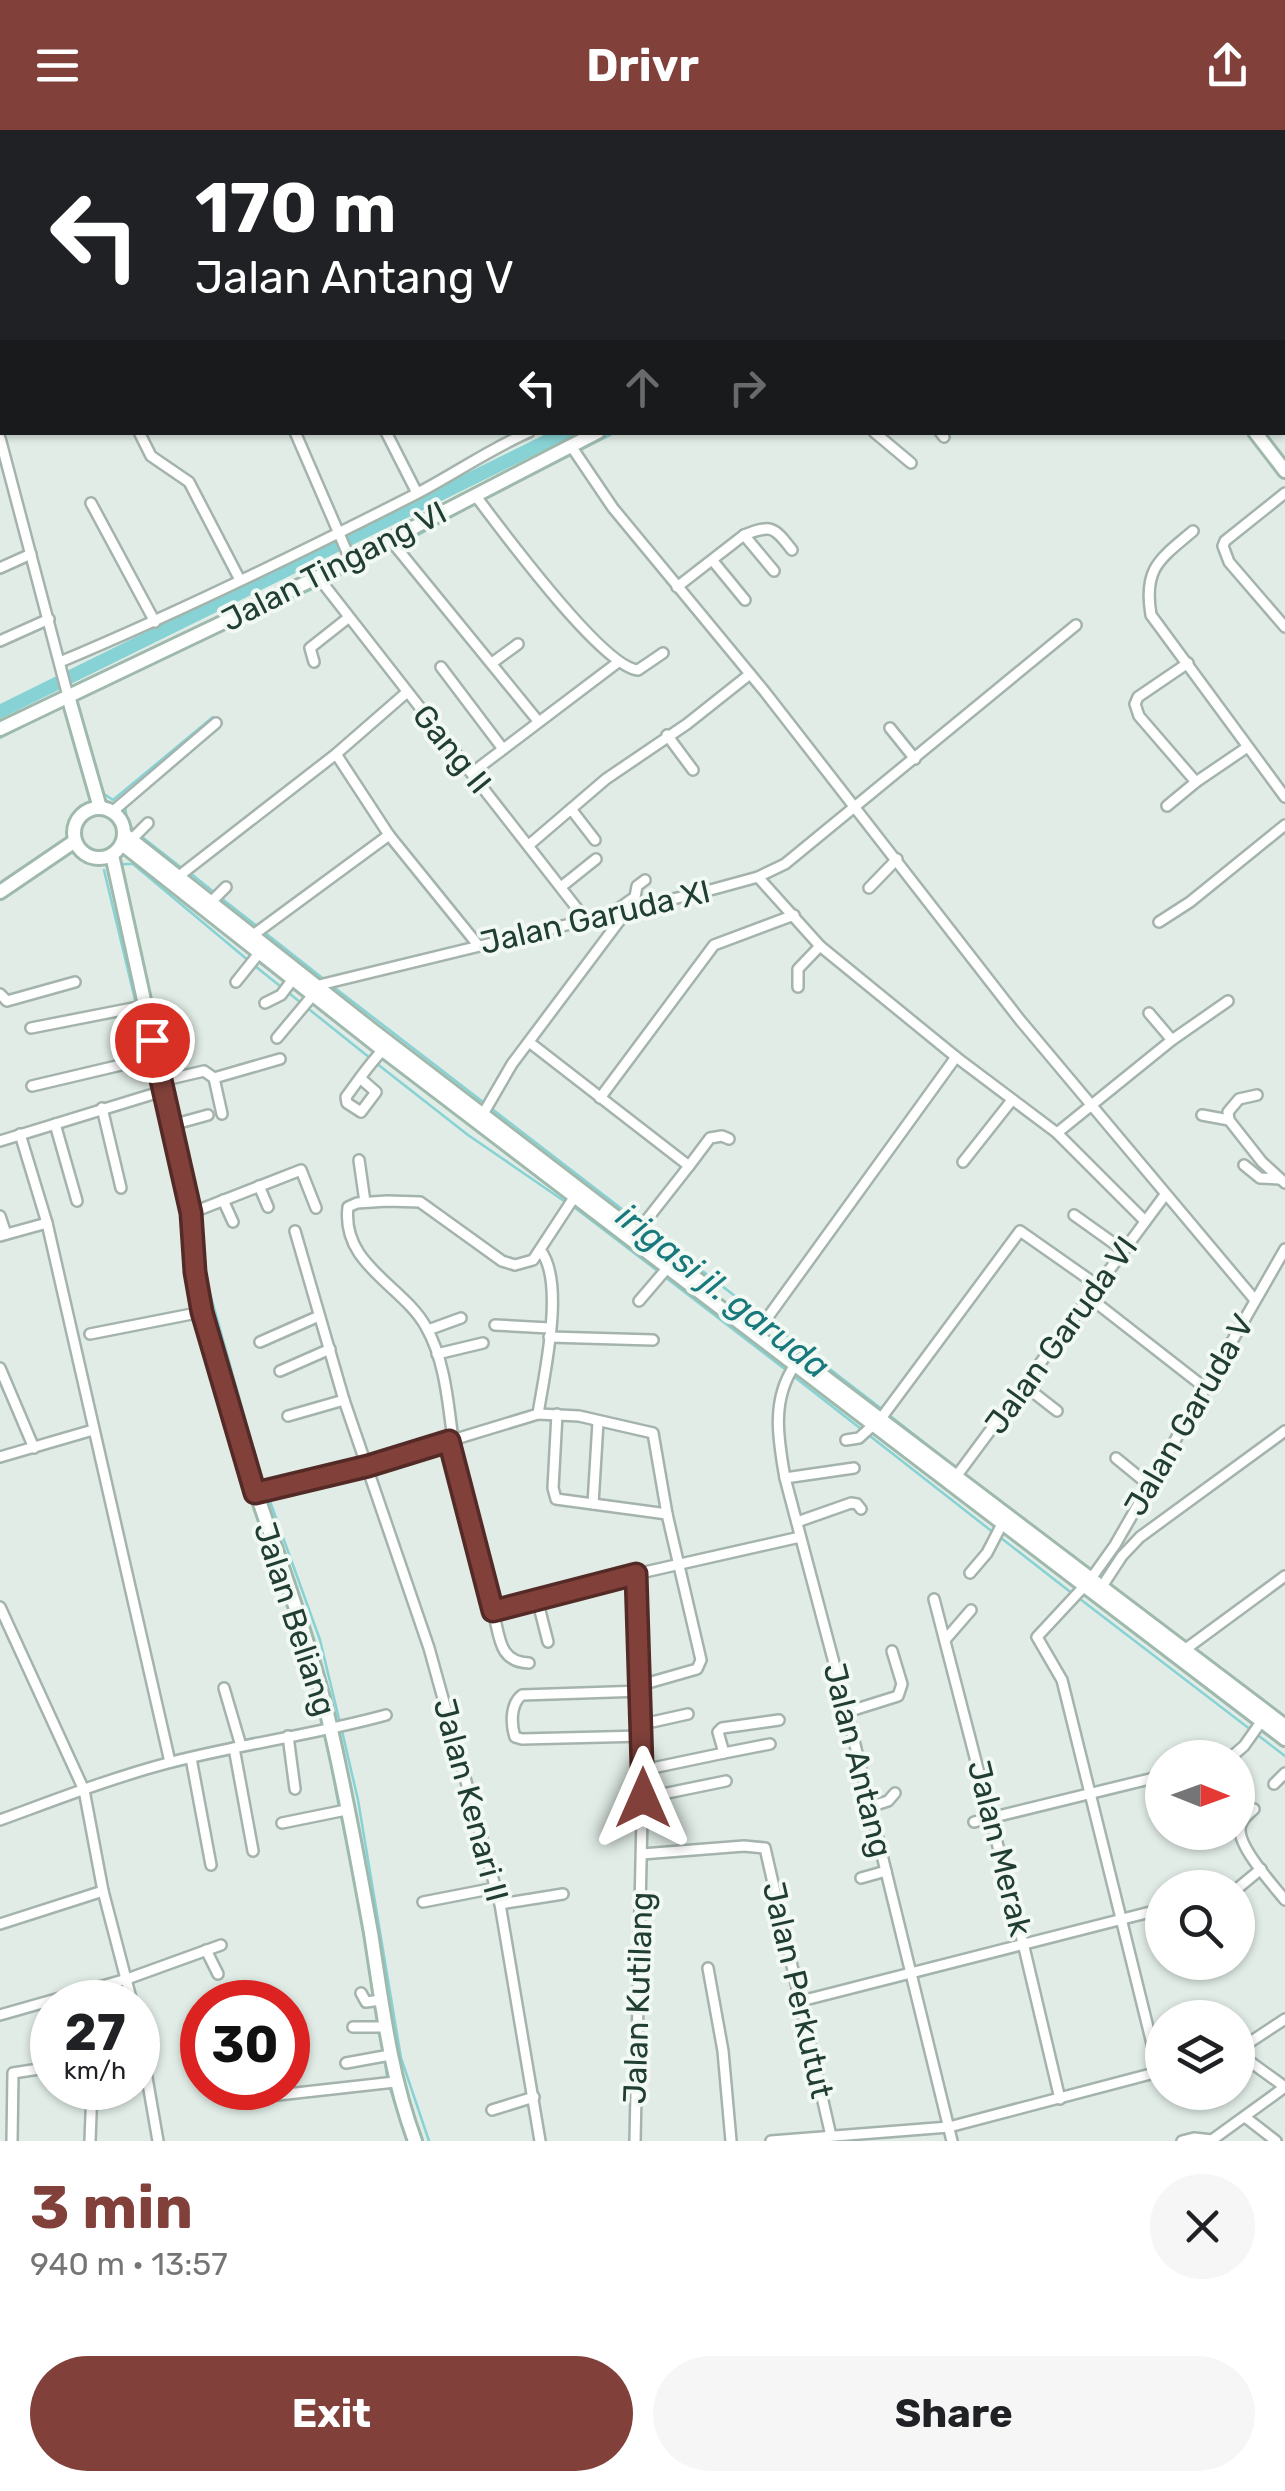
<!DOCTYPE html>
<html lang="en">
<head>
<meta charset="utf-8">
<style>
  body { margin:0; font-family:Rubik,sans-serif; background:#f6f6f6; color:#202124; height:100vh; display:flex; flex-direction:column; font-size:38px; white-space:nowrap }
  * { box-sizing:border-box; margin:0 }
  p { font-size:32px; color:#757577 }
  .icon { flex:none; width:55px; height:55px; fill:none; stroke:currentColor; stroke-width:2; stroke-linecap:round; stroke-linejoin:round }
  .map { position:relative; height:2011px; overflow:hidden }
  .sheet { display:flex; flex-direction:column; background:#fff; flex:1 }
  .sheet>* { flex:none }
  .hud { position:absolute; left:0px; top:0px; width:1285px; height:305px; box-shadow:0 2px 8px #0004; background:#202124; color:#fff; overflow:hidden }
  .needle { width:65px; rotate:91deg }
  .controls { position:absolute; left:1145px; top:1610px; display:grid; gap:20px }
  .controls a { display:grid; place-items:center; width:110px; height:110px; border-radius:50%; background:#fff; box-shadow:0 2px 8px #0004; font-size:50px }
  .speed { position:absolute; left:30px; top:1850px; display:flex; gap:20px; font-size:50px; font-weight:700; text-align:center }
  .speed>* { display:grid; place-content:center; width:130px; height:130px; border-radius:50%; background:#fff; box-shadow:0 2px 8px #0004; line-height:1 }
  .speed small { font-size:25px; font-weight:400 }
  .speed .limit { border:15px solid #d22; background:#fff; color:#111 }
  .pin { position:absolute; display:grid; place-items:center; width:85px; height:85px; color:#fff; margin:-42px; border:5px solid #fff; border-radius:50%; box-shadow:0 2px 10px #0007 }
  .me { position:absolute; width:110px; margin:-55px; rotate:0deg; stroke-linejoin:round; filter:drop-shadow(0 0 8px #0008) }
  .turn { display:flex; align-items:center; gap:35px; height:210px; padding:0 30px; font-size:45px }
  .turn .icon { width:130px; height:130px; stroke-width:2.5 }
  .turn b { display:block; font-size:70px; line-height:85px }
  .lanes { display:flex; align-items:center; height:95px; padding:0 30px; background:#0003; justify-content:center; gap:50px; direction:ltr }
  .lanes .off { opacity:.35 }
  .round { display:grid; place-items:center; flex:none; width:105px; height:105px; border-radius:52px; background:#f6f6f6 }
  .overview { display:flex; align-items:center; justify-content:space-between; height:170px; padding:0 30px }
  h1 { font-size:60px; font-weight:700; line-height:75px; color:#81403a }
  .action { display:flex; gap:20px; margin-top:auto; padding:20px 30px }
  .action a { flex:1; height:115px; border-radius:60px; background:#81403a; color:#fff; font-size:40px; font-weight:700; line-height:115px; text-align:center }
  .action a+a { background:#f6f6f6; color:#202124 }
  header { display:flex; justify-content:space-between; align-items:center; height:130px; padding:0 30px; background:#81403a; color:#fff; font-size:45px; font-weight:700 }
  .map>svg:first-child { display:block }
</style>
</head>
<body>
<header><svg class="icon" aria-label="menu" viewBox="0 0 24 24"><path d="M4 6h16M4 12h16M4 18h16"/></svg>Drivr<svg class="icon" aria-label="share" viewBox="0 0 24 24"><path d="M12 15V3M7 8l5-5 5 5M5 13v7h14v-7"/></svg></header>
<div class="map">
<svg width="1285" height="2011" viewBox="0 0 1285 2011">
  <rect width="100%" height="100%" fill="#e1ece6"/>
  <polygon fill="#87d2d4" points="548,303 579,303 0,589 0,574"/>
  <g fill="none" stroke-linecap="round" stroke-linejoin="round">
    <g stroke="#87d2d4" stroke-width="2.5">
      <polyline points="1209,2 1214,0"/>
      <polyline points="483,369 616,302"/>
      <polyline points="400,415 476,373"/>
      <polyline points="329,451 393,419"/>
      <polyline points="251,486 321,455"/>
      <polyline points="0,608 63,576"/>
      <polyline points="170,638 219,598"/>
      <polyline points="98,647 104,664 113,670 213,587"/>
      <polyline points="125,675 127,692 135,702"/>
      <polyline points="142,707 183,739"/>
      <polyline points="120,738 124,734 133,734 249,831"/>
      <polyline points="104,740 136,874"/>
      <polyline points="190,743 215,763"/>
      <polyline points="221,768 258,797"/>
      <polyline points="264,802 325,850"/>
      <polyline points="255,836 370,928"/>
      <polyline points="145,844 197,1075"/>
      <polyline points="331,855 883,1280"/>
      <polyline points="138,882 148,923"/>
      <polyline points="150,931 163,986"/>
      <polyline points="376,933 468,1005 567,1073"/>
      <polyline points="170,1018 185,1087 188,1142 195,1178"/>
      <polyline points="574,1077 659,1142"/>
      <polyline points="199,1083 200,1104"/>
      <polyline points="204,1142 264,1356"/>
      <polyline points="665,1147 786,1240"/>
      <polyline points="197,1186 209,1226"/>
      <polyline points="792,1245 994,1403"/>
      <polyline points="889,1285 958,1339"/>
      <polyline points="964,1344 993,1367"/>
      <polyline points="245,1349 265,1407"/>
      <polyline points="267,1363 320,1510 340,1593"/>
      <polyline points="1001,1408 1073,1464"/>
      <polyline points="1080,1469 1285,1626"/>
      <polyline points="342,1601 358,1670 401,1928 429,2011"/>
      <polyline points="326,1606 339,1677"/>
      <polyline points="341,1685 361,1784"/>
      <polyline points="385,1930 387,1947"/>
      <polyline points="389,1955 407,2011"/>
    </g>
    <g stroke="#a4b4ac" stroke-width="14">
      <g id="street">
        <polyline points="204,0 204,2"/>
        <polyline points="464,0 465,2"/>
        <polyline points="564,0 565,2"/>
        <polyline points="672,0 673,2"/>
        <polyline points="775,0 777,2"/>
        <polyline points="891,0 893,2"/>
        <polyline points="361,2 374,0"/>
        <polyline points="1114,2 1119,0"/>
        <polyline points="1282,40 1285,38"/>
        <polyline points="0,146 2,146"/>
        <polyline points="0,223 2,222"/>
        <polyline points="0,281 2,280"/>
        <polyline points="1282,289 1285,287"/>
        <polyline points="139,302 151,326 189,352 240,450"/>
        <polyline points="295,302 350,429"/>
        <polyline points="386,302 417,363"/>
        <polyline points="874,302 911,333"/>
        <polyline points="940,302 944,307"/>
        <polyline points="0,308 68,566"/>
        <polyline points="571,316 613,378 765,562 1020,890 1255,1170"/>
        <polyline points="1285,363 1225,411 1223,416 1229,432 1285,497"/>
        <path d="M475 365C500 398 602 537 638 540L663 523"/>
        <polyline points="91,373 155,492"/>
        <path d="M1193 401C1160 429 1143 438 1151 485L1285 667"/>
        <polyline points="744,405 774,441"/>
        <polyline points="393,408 396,417 538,591"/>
        <polyline points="713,431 745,470"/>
        <polyline points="0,438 31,424"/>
        <polyline points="318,447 586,790"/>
        <path d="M677 457 744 405C772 394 774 397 792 420"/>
        <polyline points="0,511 49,489"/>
        <path d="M60 532C180 482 298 424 414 365 453 345 488 320 529 302"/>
        <polyline points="314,532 310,518 348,488"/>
        <polyline points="492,533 518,514"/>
        <polyline points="1188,533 1138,567 1135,574 1139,586 1196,652 1246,618"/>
        <polyline points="441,537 503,619"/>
        <polyline points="890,598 915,629"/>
        <polyline points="667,605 693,640"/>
        <polyline points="336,624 389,705 478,815"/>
        <polyline points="473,642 617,533"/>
        <polyline points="1167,676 1196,652"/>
        <polyline points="571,679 595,710"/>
        <polyline points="112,682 216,593"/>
        <polyline points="131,710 148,693"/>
        <polyline points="529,715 606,649 687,594 750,544"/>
        <polyline points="179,746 336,624 406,563"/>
        <polyline points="758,747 820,816 956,927 1057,1003 1145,1091"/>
        <polyline points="561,757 596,729"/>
        <polyline points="869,758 897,729"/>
        <polyline points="211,772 226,757"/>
        <polyline points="618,779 635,767 637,756 645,750"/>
        <polyline points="1159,792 1190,772 1285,695"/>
        <polyline points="253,805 389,705"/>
        <polyline points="236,852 260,822"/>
        <polyline points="311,857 714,759 758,747 785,734 1076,495"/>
        <polyline points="798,857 798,839 820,816"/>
        <polyline points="0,864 7,871 75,852"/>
        <polyline points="265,873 281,865 293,849"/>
        <polyline points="1149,883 1172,910"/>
        <polyline points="31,898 143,876"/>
        <polyline points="277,908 313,865"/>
        <polyline points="529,912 689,1036 638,1101"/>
        <polyline points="214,948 222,984"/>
        <path d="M360 948 376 962 361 982 347 973 346 967C358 951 369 934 383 920"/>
        <polyline points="161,951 204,941 214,948 280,929"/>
        <polyline points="32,956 155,927"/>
        <polyline points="600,968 714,815 794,785"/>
        <polyline points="102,978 121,1058"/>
        <polyline points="483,984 512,934 629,778"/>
        <polyline points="1202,985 1229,990 1262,1032 1285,1053"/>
        <polyline points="1229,990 1228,982 1239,969 1257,965"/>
        <polyline points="55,994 77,1071"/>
        <polyline points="172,995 208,985"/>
        <polyline points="1057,1003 1172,910 1228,871"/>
        <polyline points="20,1004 47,1093 170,1632"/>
        <polyline points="0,1011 163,961"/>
        <polyline points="359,1030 365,1072"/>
        <polyline points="963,1032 1012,970"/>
        <polyline points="1244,1035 1260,1048 1280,1049"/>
        <polyline points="689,1036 710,1008 722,1006 729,1009"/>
        <polyline points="259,1056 268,1077"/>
        <polyline points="223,1070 233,1092"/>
        <polyline points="191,1083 301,1040 316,1078"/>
        <polyline points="1074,1085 1123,1120"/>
        <polyline points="0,1086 6,1104"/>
        <polyline points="295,1101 344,1270 429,1518 500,1774 540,2011"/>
        <polyline points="0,1106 47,1093"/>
        <polyline points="1090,1168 1204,1257"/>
        <polyline points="639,1171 669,1136"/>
        <polyline points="495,1195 549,1198"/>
        <polyline points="760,1198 956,927"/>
        <polyline points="428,1200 461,1188"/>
        <polyline points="90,1204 202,1182"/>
        <polyline points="549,1207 653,1210"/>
        <polyline points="260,1212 319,1186"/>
        <polyline points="437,1224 483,1213"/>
        <path d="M795 1235C771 1269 778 1309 785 1348L847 1582 952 2011"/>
        <polyline points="0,1238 34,1318"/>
        <polyline points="280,1241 330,1219"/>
        <polyline points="1025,1256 1057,1281"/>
        <polyline points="538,1284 579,1286 653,1303 667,1384 701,1530 697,1539 641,1555"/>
        <polyline points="557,1284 553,1358 556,1369 667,1384"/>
        <polyline points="288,1286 344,1270"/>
        <path d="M453 1310C448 1273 445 1230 426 1197 403 1155 341 1135 348 1077L357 1073 387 1071 420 1072 502 1131 515 1135 533 1130 575 1066"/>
        <polyline points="846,1310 859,1308 882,1287 1020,1101 1097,1155"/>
        <polyline points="449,1311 493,1481"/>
        <polyline points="0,1327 93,1300"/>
        <polyline points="1116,1328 1149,1355"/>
        <polyline points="785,1348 854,1338"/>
        <polyline points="955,1348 1165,1065"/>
        <path d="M255 1363 367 1336 538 1284C544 1245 566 1151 540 1120"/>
        <polyline points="593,1374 598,1292"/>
        <polyline points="797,1392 851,1373 857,1374 861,1379"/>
        <polyline points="970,1443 987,1423 1002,1394"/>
        <polyline points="1099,1461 1122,1426 1140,1407 1285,1301"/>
        <polyline points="537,1469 548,1512"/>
        <polyline points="934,1469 1023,1813 1060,1969"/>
        <polyline points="0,1477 84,1660 103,1761 132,1872"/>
        <polyline points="945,1510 971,1480"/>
        <polyline points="1183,1521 1285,1446"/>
        <path d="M529 1533C498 1532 500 1506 493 1481L636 1444 800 1407"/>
        <polyline points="224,1558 241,1616"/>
        <path d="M642 1561 522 1565C510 1574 511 1595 515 1607L522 1609 643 1606"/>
        <polyline points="847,1582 898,1566 902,1554 892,1521"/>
        <polyline points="643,1594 688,1584"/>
        <polyline points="288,1606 295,1659"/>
        <polyline points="234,1618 253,1721"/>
        <polyline points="724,1623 770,1614"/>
        <polyline points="191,1628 211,1735"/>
        <polyline points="1230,1628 1244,1616 1261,1592"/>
        <polyline points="643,1640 724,1623 718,1602 722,1598 779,1590"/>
        <polyline points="1274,1654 1285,1643"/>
        <polyline points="643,1668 726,1651"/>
        <polyline points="869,1677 888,1671 895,1663"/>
        <path d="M1254 1679C1248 1685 1240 1690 1240 1700 1240 1719 1273 1755 1285 1770"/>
        <path d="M0 1690C55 1670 111 1648 168 1633 240 1614 314 1605 386 1585"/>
        <polyline points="974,1692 1162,1646"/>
        <polyline points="282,1693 346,1680"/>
        <polyline points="642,1724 744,1716 765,1718 831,2006"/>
        <polyline points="861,1748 886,1741"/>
        <polyline points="1238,1758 1261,1739"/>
        <polyline points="423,1772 495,1758"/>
        <polyline points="500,1774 563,1764"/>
        <polyline points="0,1794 103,1761"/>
        <polyline points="206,1820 218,1844"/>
        <polyline points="708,1838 723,1921 731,2011"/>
        <polyline points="361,1863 366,1872 381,1870"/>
        <polyline points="801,1871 1162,1779"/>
        <polyline points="0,1885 127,1849 221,1815"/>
        <polyline points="138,1896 158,2011"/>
        <polyline points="353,1897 386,1897"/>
        <polyline points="1238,1920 1285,1889"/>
        <polyline points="1238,1923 1285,1957"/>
        <polyline points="346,1933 390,1925"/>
        <polyline points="1159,1942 1062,1550 1037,1507 1090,1450 1115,1415 1285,1119"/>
        <polyline points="278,1965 395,1952"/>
        <polyline points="492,1980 534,1967"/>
        <polyline points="1245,1987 1276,2011"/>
        <polyline points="1212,2010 1285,1957"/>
        <polyline points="12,2011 13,1943 52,1937"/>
        <polyline points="90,2011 92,1958"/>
        <polyline points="635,2011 643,1640 636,1444"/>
        <polyline points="771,2011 949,1997 1162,1941"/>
        <polyline points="1182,2011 1194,2008 1212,2010"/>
      </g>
    </g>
    <g stroke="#9fb9ac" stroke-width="18">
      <g id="secondary">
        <polyline points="1037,0 1038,2"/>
        <polyline points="1178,2 1183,0"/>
        <polyline points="1255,302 1285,341"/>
        <polyline points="68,566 100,678"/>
        <polyline points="0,599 318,447 598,302"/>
        <circle cx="99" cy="703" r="25"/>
        <polyline points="124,704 371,899 706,1156"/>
        <polyline points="122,714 383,920 1285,1609"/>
        <path d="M112 725 191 1083C203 1261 285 1416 328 1587 345 1658 358 1732 371 1803 382 1873 390 1944 415 2011"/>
        <polyline points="0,762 75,711"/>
        <polyline points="801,1229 1285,1596"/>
      </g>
    </g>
    <use href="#street" stroke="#fff" stroke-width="9"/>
    <use href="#secondary" stroke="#fff" stroke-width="12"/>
  </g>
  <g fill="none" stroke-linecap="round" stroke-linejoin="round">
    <g stroke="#542a26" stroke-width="25">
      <polyline id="route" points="152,910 191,1083 195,1142 202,1182 255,1363 368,1336 449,1311 493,1481 636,1444 643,1668"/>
    </g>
    <use href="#route" stroke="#81403a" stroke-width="18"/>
  </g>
  <g text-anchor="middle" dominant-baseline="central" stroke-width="8" stroke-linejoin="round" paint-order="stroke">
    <g font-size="32" fill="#213e32" stroke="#f2f9f4">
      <text transform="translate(334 436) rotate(-27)">Jalan Tingang VI</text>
      <text transform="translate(452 619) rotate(51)">Gang II</text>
      <text transform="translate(595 787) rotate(-13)">Jalan Garuda XI</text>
      <text transform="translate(1061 1205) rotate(-54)">Jalan Garuda VI</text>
      <text transform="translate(1189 1285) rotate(-60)">Jalan Garuda V</text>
      <text transform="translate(295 1489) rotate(72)">Jalan Beliang</text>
      <text transform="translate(858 1630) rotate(76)">Jalan Antang</text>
      <text transform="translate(471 1670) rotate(75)">Jalan Kenari II</text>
      <text transform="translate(1000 1718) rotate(76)">Jalan Merak</text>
      <text transform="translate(798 1860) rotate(77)">Jalan Perkutut</text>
      <text transform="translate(638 1868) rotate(-88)">Jalan Kutilang</text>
    </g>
    <g font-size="35" font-style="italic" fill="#18797d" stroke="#f2f9f4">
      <text transform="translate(723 1161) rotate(38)">irigasi jl. garuda</text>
    </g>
  </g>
</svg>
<div class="controls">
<a><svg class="needle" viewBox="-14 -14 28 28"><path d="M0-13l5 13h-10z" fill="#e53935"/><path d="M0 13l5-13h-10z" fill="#757577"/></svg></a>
<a><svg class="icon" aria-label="search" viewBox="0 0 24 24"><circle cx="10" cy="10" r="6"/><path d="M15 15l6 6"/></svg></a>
<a><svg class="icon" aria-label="layers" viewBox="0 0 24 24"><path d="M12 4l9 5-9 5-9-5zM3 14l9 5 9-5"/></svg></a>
</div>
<div class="speed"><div>27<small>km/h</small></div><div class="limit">30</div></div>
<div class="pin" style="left:152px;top:910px;background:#d93025"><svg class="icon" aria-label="arrive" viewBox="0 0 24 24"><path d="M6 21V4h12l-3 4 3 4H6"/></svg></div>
<svg class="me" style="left:643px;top:1668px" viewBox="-20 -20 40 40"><path d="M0-17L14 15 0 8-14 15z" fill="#81403a" stroke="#fff" stroke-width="4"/></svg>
<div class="hud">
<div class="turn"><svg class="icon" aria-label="left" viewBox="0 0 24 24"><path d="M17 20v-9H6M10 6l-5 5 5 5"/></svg><div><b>170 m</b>Jalan Antang V</div></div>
<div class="lanes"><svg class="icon" aria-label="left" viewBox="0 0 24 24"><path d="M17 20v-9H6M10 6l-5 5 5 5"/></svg><svg class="icon off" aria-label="ahead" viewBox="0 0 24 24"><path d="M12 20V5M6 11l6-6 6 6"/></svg><svg class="icon off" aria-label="right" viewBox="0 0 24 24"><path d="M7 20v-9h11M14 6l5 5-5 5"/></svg></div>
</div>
</div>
<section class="sheet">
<div class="overview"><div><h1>3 min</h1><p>940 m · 13:57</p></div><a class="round"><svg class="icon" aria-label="close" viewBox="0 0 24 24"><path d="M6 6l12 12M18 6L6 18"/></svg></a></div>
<div class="action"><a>Exit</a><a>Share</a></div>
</section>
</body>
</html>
